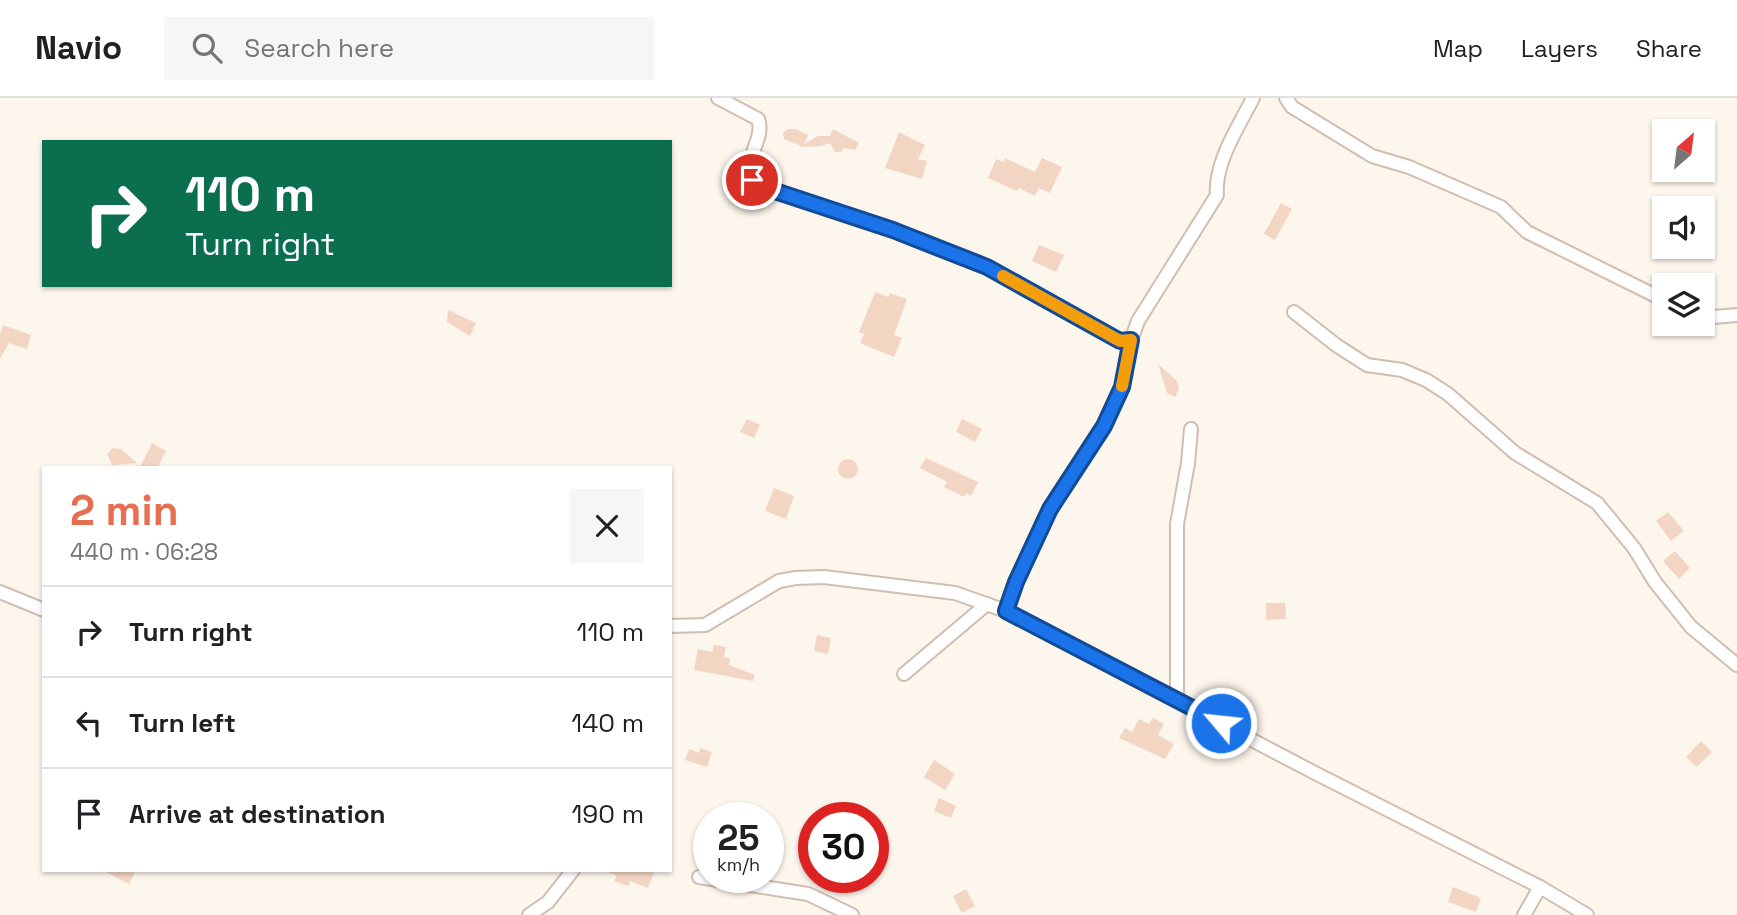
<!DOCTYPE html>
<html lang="en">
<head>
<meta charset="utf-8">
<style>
  body { margin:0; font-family:"Space Grotesk",sans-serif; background:#f6f6f6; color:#202124; height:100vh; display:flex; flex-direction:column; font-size:26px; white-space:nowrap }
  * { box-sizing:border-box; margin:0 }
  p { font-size:23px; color:#757577 }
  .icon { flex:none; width:38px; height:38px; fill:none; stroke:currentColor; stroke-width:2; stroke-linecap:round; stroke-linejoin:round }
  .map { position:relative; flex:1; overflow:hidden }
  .details { position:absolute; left:42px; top:368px; width:630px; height:406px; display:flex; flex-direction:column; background:#fff; border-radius:0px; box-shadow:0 2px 5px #0004 }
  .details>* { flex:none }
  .banner { position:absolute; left:42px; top:42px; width:630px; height:147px; border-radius:0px; box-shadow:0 2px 5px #0004; background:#0b6e4f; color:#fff; overflow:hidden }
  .needle { width:46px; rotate:28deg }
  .buttons { position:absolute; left:1652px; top:21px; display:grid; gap:14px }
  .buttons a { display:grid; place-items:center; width:63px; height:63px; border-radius:0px; background:#fff; box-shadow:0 2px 5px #0004; font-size:35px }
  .speed { position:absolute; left:693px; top:704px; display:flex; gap:14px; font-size:35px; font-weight:700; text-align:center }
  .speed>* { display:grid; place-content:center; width:91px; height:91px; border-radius:50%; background:#fff; box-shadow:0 2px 5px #0004; line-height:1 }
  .speed small { font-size:18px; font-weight:400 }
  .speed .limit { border:10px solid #d22; background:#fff; color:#111 }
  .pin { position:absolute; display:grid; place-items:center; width:60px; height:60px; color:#fff; margin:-30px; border:4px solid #fff; border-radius:50%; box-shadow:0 2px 7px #0007 }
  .me { position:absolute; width:77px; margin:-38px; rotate:298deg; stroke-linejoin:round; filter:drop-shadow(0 0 5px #0008) }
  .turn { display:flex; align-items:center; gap:24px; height:147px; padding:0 28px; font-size:32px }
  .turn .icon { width:91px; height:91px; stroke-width:2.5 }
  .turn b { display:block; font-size:49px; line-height:60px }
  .round { display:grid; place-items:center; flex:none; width:74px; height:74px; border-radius:0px; background:#f6f6f6 }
  .summary { display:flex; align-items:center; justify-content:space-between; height:119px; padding:0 28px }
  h1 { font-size:42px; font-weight:600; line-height:52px; color:#e76f51 }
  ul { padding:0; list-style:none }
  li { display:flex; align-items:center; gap:21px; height:91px; padding:0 28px; border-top:2px solid #e0e0e0 }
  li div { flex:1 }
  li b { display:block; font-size:26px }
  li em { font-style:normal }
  header { display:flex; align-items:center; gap:42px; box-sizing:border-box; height:98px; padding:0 35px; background:#fff; border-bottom:2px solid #e0e0e0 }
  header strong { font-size:33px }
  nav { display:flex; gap:38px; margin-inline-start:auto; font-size:24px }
  .search { width:490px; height:63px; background:#f6f6f6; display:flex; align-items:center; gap:18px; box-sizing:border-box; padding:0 24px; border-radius:0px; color:#757577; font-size:26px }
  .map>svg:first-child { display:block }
</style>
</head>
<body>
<header>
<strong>Navio</strong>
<div class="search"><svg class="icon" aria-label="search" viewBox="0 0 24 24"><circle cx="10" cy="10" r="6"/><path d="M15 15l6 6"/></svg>Search here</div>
<nav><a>Map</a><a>Layers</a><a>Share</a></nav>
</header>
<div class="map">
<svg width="1737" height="817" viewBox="0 0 1737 817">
  <rect width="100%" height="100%" fill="#fdf6ec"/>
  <g fill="#f3d5c3">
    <polygon points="788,31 796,31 808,37 804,46 818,38 830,38 833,31 859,45 855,52 844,50 841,54 835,54 830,45 821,48 799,49 801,48 784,41 783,35"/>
    <polygon points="899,34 925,47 918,61 927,63 922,81 885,70"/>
    <polygon points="1005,60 1035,74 1042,60 1062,69 1050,95 1039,90 1035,98 1019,90 1017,93 988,80 996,61 1004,64"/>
    <polygon points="1281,105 1292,111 1275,142 1264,136"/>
    <polygon points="1039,147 1064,157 1056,174 1032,163"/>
    <polygon points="875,194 888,199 890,195 907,201 894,237 902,240 894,259 860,245 864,236 859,234"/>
    <polygon points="448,212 476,225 470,238 447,224"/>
    <polygon points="3,227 31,237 27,251 9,245 0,261 0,237"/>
    <polygon points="1158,266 1177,283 1179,291 1175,299 1167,295"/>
    <polygon points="747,321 760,327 754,340 740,334"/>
    <polygon points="962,321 982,331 975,344 956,334"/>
    <polygon points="152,345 166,353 158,369 140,369"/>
    <polygon points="113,350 121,351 137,365 112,367 107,356"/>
    <polygon points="926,360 978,384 971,398 966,395 964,399 944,389 947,384 920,370"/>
    <circle cx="848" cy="371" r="10"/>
    <polygon points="774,390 794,398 786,421 765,413"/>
    <polygon points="1668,414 1684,433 1671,443 1656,423"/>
    <polygon points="1675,453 1690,470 1679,481 1663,463"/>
    <polygon points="1266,505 1285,505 1286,521 1266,522"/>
    <polygon points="817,537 831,540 828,556 814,553"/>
    <polygon points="714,547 726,549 724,559 730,560 729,567 755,577 753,583 694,572 698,551 712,554"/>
    <polygon points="1153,620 1164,626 1158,637 1174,646 1165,661 1119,640 1125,630 1132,634 1139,621 1149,626"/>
    <polygon points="1701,643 1712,654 1697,669 1686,659"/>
    <polygon points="700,650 712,654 707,669 685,662 689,651 699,655"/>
    <polygon points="934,662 955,676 945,692 924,679"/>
    <polygon points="939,700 956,708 951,720 934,713"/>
    <polygon points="102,772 136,772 129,786"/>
    <polygon points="604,772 655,772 648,790 630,783 628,788 614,783 617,778"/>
    <polygon points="1453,789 1481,800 1476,814 1448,804"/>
    <polygon points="966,791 975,808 962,815 953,798"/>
  </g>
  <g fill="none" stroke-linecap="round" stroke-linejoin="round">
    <g stroke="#d1beb0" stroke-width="16">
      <g id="minor">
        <path d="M718 0 758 21C767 44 733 69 760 88L893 132 987 169 1120 243 1131 242"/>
        <polyline points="1286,0 1292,9 1372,58 1409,69 1501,109 1527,134 1664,202"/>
        <polyline points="1294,214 1336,247 1367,267 1402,272 1426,282 1448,296 1515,355 1597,405 1634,450 1655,484 1691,529 1737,567"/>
        <polyline points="1703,220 1737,217"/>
        <polyline points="0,494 44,512"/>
        <path d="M1006 513 1016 484 1050 411 1104 328 1122 289 1128 251 1138 223 1217 97C1214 65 1239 28 1253 0"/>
        <polyline points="670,528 705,527 779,483 796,480 824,479 955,495 1006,513 1315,675 1540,789 1587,817"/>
        <polyline points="904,576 987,506"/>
        <polyline points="1177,601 1177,426 1188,365 1191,331"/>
        <polyline points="699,779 808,796 852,817"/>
        <polyline points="529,817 548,804 573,772"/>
        <polyline points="1524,817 1540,789"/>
      </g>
    </g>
    <use href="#minor" stroke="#fff" stroke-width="12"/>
  </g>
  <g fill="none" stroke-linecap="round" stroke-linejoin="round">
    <g stroke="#114b97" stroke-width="18">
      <polyline id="route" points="752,82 760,88 893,132 987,169 1120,243 1131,242 1122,289 1104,328 1050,411 1016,484 1006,513 1221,625"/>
    </g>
    <use href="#route" stroke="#1a73e8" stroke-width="12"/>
    <polyline stroke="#f59e0b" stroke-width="12" points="1003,178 1120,243 1131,242 1122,288"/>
  </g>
</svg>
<div class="buttons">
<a><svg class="needle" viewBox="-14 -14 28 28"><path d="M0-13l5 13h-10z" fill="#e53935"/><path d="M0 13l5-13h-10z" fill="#757577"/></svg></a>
<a><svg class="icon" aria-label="sound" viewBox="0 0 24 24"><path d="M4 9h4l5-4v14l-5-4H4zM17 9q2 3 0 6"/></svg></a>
<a><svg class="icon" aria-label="layers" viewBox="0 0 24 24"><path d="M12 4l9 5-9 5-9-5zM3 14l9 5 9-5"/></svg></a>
</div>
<div class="speed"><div>25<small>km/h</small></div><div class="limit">30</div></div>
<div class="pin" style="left:752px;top:82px;background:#d93025"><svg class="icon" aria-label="arrive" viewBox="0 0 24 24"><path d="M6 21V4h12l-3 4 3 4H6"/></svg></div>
<svg class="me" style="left:1221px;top:625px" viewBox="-20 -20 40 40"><circle r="17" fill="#1a73e8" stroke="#fff" stroke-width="3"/><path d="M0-11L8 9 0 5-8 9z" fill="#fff"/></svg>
<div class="banner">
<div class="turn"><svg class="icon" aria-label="right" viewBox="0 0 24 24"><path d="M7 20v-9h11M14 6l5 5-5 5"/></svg><div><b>110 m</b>Turn right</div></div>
</div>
<section class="details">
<div class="summary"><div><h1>2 min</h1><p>440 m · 06:28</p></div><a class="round"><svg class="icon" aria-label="close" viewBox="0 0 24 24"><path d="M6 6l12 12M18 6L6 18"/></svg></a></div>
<ul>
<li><svg class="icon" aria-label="right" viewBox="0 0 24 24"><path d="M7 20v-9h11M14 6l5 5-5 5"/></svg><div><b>Turn right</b></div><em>110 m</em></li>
<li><svg class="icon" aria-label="left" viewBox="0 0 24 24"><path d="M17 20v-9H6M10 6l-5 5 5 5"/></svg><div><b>Turn left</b></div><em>140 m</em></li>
<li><svg class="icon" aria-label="arrive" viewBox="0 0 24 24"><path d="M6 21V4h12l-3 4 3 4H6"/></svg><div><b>Arrive at destination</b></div><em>190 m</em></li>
</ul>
</section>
</div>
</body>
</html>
